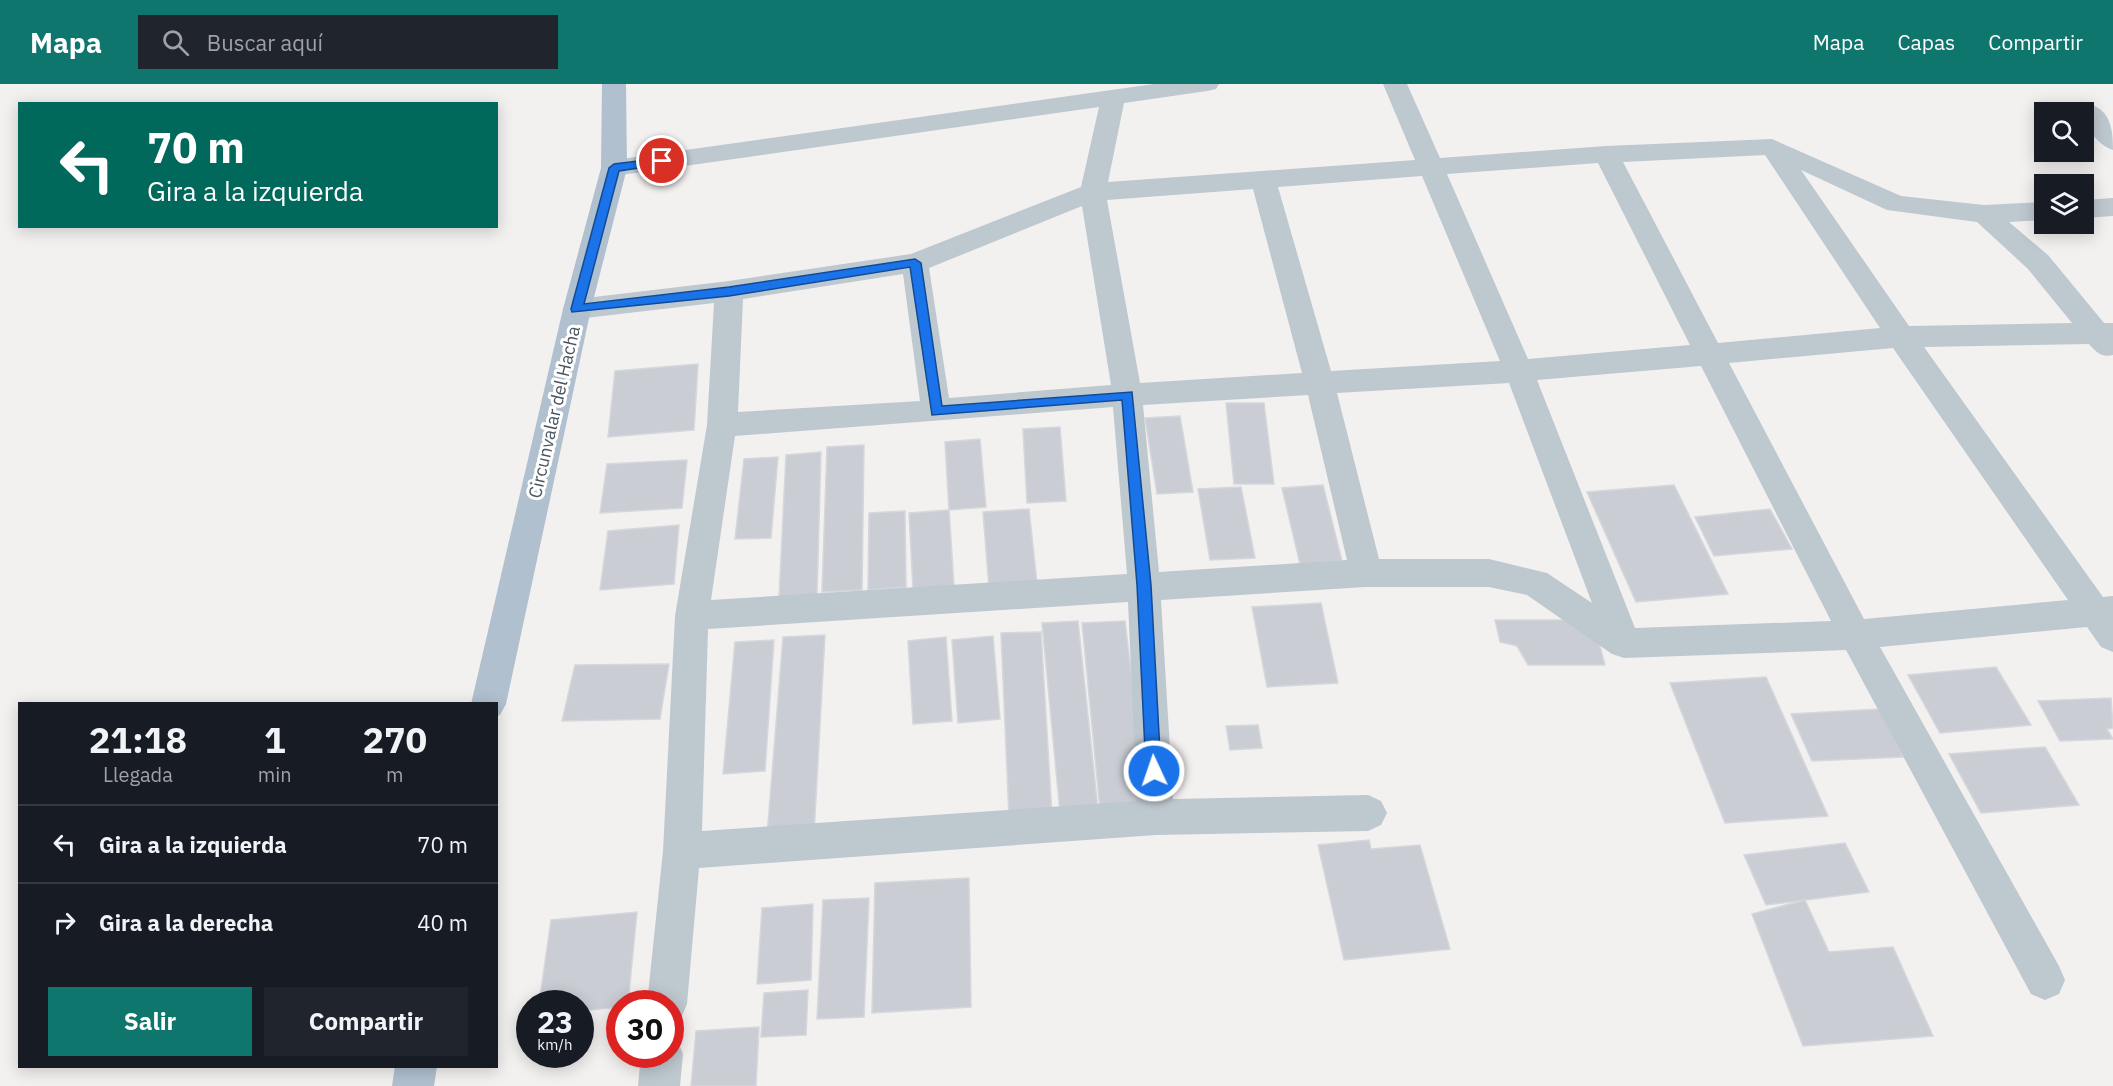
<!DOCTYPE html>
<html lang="es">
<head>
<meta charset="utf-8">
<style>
  body { margin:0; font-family:"IBM Plex Sans",sans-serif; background:#20242c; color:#f1f3f6; height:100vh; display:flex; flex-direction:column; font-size:22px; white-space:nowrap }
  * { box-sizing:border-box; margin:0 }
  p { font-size:20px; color:#9ea1a6 }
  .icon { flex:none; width:33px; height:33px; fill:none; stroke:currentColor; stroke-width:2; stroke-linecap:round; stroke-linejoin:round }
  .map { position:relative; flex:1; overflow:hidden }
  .side { position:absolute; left:18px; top:618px; width:480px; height:366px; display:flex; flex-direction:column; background:#171b24; border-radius:0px; box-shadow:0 3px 15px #0003 }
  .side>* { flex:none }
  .banner { position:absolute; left:18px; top:18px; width:480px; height:126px; border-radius:0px; box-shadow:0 3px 15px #0003; background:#00695c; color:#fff; overflow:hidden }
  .tools { position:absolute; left:2034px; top:18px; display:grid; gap:12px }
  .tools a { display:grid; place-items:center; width:60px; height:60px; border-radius:0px; background:#171b24; box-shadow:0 3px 15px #0003; font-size:30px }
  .speed { position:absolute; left:516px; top:906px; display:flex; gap:12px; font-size:30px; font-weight:700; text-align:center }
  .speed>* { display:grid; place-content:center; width:78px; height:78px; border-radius:50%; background:#171b24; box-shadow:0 3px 15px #0003; line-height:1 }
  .speed small { font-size:15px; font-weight:400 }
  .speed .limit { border:9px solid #d22; background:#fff; color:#111 }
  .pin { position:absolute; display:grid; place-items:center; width:51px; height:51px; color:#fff; margin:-26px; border:3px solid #fff; border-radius:50%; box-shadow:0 2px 6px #0007 }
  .me { position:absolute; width:66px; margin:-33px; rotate:357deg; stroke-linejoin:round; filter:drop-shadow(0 0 4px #0008) }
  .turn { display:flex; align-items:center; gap:21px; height:126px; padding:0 30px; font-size:27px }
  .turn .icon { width:78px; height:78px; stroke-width:2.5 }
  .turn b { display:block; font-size:42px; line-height:51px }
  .eta { display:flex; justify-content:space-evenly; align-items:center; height:102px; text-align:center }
  .eta b { font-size:36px; font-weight:700; line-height:42px }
  .primary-button { display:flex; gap:12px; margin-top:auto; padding:12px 30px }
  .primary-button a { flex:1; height:69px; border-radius:0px; background:#0f766e; color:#fff; font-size:24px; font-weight:700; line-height:69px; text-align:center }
  .primary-button a+a { background:#20242c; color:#f1f3f6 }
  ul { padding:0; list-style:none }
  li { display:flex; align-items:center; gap:18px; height:78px; padding:0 30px; border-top:2px solid #363941 }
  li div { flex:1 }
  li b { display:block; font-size:22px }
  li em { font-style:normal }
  header { display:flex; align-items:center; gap:36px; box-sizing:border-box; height:84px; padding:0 30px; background:#0f766e; color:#fff }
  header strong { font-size:28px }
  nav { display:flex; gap:33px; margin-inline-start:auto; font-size:21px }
  .search { width:420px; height:54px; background:#20242c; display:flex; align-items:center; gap:15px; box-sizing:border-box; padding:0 21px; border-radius:0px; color:#9ea1a6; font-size:22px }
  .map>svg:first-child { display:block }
</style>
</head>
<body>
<header>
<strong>Mapa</strong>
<div class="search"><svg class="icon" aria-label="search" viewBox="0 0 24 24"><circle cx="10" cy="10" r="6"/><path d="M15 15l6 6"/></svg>Buscar aquí</div>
<nav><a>Mapa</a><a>Capas</a><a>Compartir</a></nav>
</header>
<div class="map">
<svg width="2113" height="1002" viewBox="0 0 2113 1002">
  <rect width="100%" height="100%" fill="#f3f0f0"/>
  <g fill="#cacdd3" stroke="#d4d7dc" stroke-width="1.5">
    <polygon points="698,280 694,346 608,353 615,287"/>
    <polygon points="1226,319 1264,319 1274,400 1234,400"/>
    <polygon points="1180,332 1193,408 1157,410 1145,334"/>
    <polygon points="1060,343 1066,417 1027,419 1023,345"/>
    <polygon points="980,355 986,423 949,426 945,358"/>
    <polygon points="864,361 862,506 822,508 827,363"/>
    <polygon points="821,368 817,511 779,514 786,371"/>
    <polygon points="778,373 771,454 735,455 744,375"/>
    <polygon points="687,376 682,424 600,429 607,380"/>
    <polygon points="1323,401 1342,477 1300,480 1282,404"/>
    <polygon points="1674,401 1728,510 1636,518 1587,408"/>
    <polygon points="1241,403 1255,474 1210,476 1198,405"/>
    <polygon points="1029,425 1037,499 989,504 983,428"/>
    <polygon points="1770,425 1792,465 1714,472 1695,433"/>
    <polygon points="949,426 954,502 913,505 909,429"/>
    <polygon points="905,427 906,503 868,506 869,429"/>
    <polygon points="679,441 674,500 600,506 608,447"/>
    <polygon points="1321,519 1338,599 1267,603 1252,523"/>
    <polygon points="1495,536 1593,536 1605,581 1528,581 1517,562 1500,558"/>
    <polygon points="1078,537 1098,726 1060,729 1042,539"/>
    <polygon points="1125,537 1147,722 1100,725 1082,539"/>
    <polygon points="1041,548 1052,731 1009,733 1001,549"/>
    <polygon points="825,551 814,749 767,752 783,553"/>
    <polygon points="993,552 1000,635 958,639 952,556"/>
    <polygon points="946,553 952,637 913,640 908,557"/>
    <polygon points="774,556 765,687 723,690 735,558"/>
    <polygon points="669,580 660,635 562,637 575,581"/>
    <polygon points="1996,583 2031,641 1940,649 1908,591"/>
    <polygon points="1766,593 1828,732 1725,739 1670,599"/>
    <polygon points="2111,614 2113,644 2107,645 2113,655 2060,657 2038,617"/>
    <polygon points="1880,625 1903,673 1812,677 1791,630"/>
    <polygon points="1258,641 1262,664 1230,666 1226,642"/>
    <polygon points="2045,663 2079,721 1981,729 1949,670"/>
    <polygon points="1369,756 1371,765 1420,761 1450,865 1344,876 1318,761"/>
    <polygon points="1845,759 1869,808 1766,821 1744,771"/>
    <polygon points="969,794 971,923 872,929 875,799"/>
    <polygon points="869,814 864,933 817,935 823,816"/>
    <polygon points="1805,816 1829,868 1893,863 1933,952 1803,962 1752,830"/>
    <polygon points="813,820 811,896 757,900 762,824"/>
    <polygon points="637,828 628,920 620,920 620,923 580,927 580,920 539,920 551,836"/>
    <polygon points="808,906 806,951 761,953 764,909"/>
    <polygon points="759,943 756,1002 691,1002 696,947"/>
  </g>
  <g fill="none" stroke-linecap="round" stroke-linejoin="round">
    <g fill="#bec8cf" fill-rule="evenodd">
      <path d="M1154 0H1219L1216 5 1207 7 1124 19 1108 98 1415 76 1383 0H1407L1440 74 1606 62 1772 55 1901 112 1984 121 2044 118V136L2009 138 2048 171 2104 239H2113V271C2101 274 2096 268 2089 260L1924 263 2103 513 2113 512V568L2101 563 2087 543 1880 563 2059 882 2065 896 2059 910 2045 916 2031 910 1846 566 1624 574 1612 570 1527 511 1489 503H1366L1161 516 1173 715 1368 711 1381 717 1387 729 1381 741 1368 747 1156 751 699 784 687 920 681 934 670 939V920H647L663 767 675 532 707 341 714 219 577 235 567 232 563 225 567 218 577 215 729 197 911 170 1081 103 1099 23 614 92 605 90 601 84 605 78 614 76ZM1765 71 1880 244 1718 259 1623 78ZM1598 79 1690 261 1528 275 1447 90ZM1801 86 1887 126 1977 138 2028 185 2072 239 1909 242ZM1422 92 1500 277 1331 287 1278 103ZM1253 105 1302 289 1140 299 1107 116ZM1082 122 1111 301 949 314 929 184ZM903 190 920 317 738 328 743 215ZM1893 264 2068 516 1864 535 1729 279ZM1701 282 1831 537 1635 544 1537 296ZM1509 299 1592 519 1547 489 1489 475H1379L1337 309ZM1308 311 1347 476 1159 488 1143 321ZM1113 323 1127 490 711 516 735 352ZM1128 518 1137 717 702 747 708 545Z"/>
      <path d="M2089 20C2111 26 2113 46 2113 66 2099 62 2084 43 2084 28H2077L2080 22Z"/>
      <polygon points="2113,114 2113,132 2084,134 2084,116"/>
      <polygon points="670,953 677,955 683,970 680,1002 638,1002 641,970 670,970"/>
    </g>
    <g fill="#b0c0cf" fill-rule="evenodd">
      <polygon points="602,0 626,0 627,84 591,225 506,620 500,631 496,633 496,620 471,620 563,225 601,84"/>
      <polygon points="395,982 437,982 434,1002 392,1002"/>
    </g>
  </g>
  <polygon fill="#1a73e8" stroke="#114b97" stroke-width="1.5" points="662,74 667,77 666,80 619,87 584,220 729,203 915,175 921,179 942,322 1132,308 1151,501 1161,687 1159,692 1148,692 1146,687 1137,501 1122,316 932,331 910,183 729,212 572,228 571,225 609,84 614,80"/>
  <g text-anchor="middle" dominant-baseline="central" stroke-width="6" stroke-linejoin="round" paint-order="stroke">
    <g font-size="18" fill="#48545e" stroke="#fff">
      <text transform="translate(554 328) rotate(-77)">Circunvalar del Hacha</text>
    </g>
  </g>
</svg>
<div class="tools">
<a><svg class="icon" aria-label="search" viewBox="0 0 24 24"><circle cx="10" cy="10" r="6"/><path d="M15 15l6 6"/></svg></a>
<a><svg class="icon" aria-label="layers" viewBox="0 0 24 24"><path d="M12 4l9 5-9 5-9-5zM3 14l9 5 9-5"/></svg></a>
</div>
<div class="speed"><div>23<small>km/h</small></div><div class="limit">30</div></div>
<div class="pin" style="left:662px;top:77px;background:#d93025"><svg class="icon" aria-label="arrive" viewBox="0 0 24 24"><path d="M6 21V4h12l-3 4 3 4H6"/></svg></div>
<svg class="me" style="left:1154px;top:687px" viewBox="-20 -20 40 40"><circle r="17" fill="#1a73e8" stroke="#fff" stroke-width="3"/><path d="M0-11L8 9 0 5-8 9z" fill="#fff"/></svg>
<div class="banner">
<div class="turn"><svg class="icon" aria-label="left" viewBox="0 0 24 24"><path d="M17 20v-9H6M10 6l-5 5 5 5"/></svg><div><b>70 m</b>Gira a la izquierda</div></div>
</div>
<section class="side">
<div class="eta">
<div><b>21:18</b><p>Llegada</p></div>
<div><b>1</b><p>min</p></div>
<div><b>270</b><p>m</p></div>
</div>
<ul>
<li><svg class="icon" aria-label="left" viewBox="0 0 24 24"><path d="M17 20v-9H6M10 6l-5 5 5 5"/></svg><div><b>Gira a la izquierda</b></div><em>70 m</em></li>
<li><svg class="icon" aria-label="right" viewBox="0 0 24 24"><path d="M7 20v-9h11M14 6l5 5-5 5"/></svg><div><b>Gira a la derecha</b></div><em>40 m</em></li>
</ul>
<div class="primary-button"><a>Salir</a><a>Compartir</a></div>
</section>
</div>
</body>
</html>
